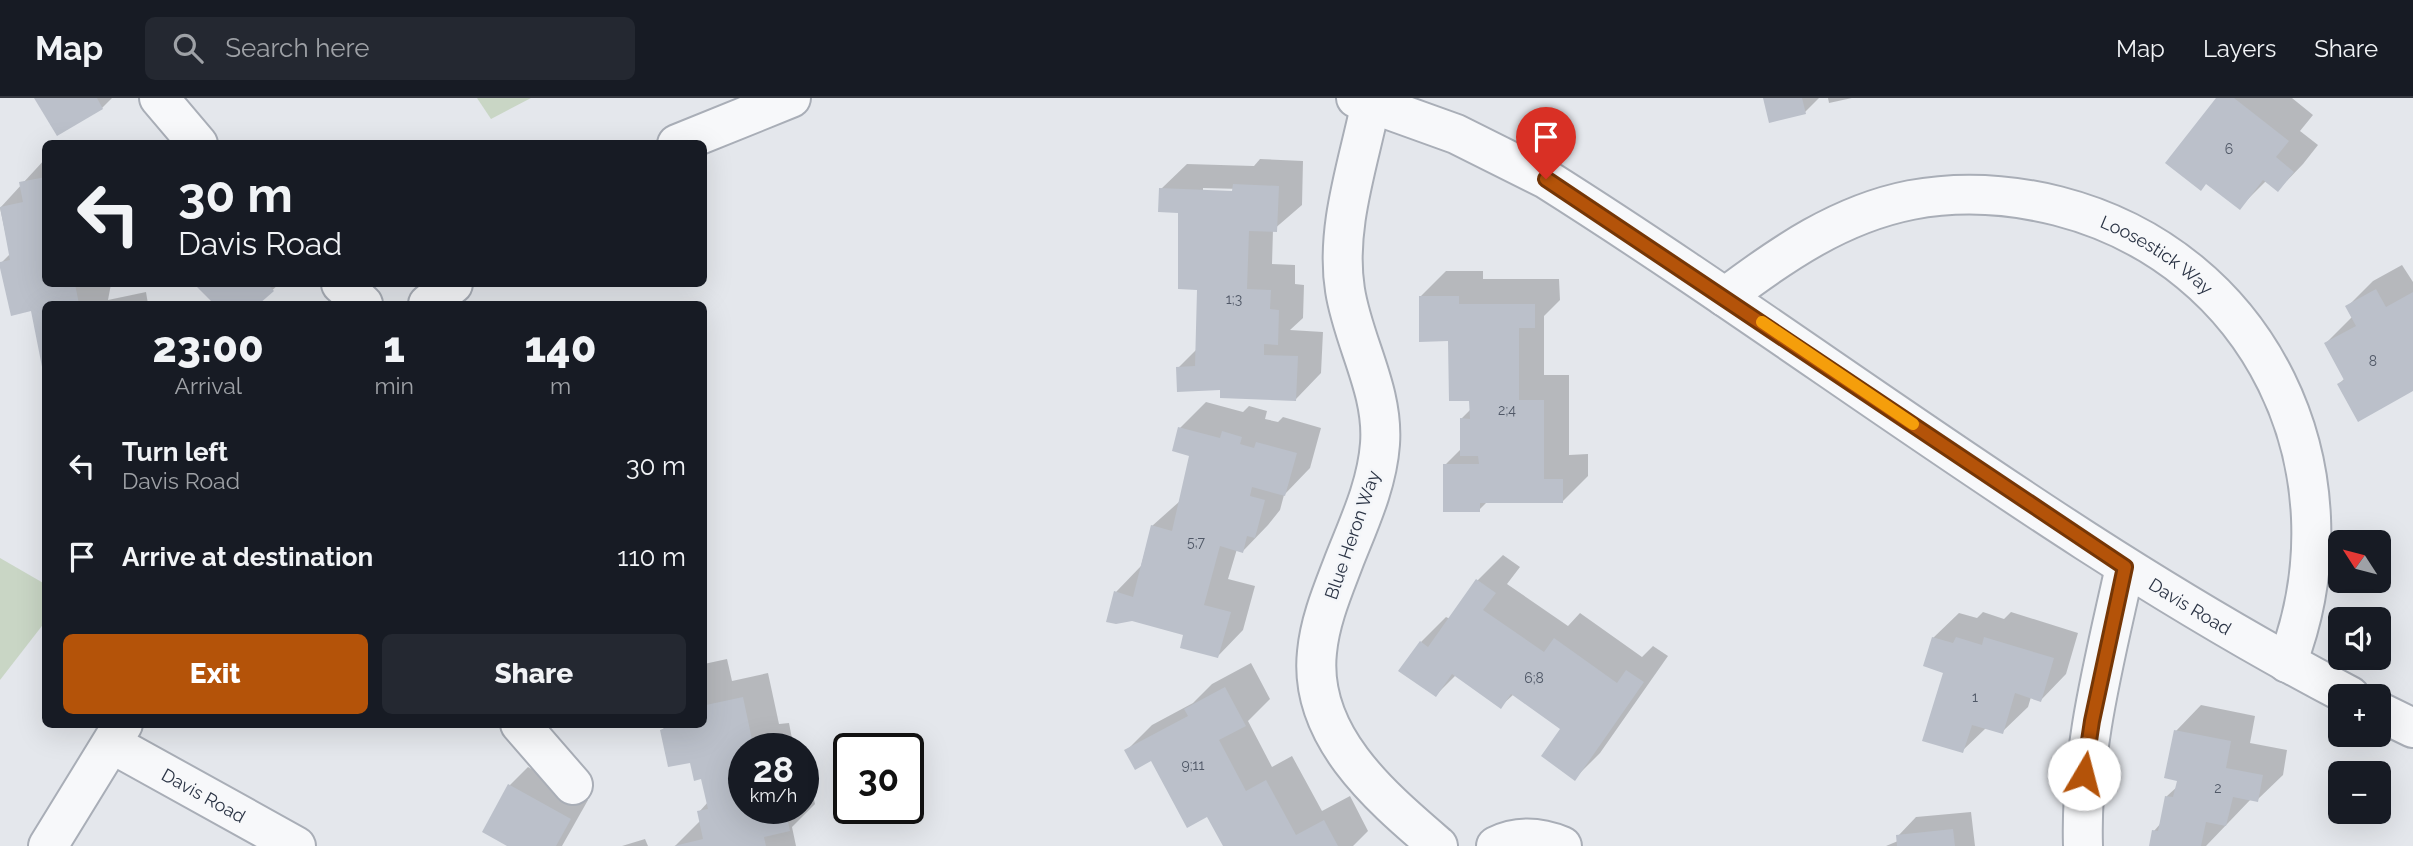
<!DOCTYPE html>
<html lang="en">
<head>
<meta charset="utf-8">
<style>
  body { margin:0; font-family:Raleway,sans-serif; background:#242831; color:#f1f3f6; height:100vh; display:flex; flex-direction:column; font-size:26px; white-space:nowrap }
  * { box-sizing:border-box; margin:0 }
  p { font-size:23px; color:#9ea1a6 }
  .icon { flex:none; width:38px; height:38px; fill:none; stroke:currentColor; stroke-width:2; stroke-linecap:round; stroke-linejoin:round }
  .map { position:relative; flex:1; overflow:hidden }
  .sheet { position:absolute; left:42px; top:203px; width:665px; height:427px; display:flex; flex-direction:column; background:#171b24; border-radius:10px; box-shadow:0 7px 28px #0002 }
  .sheet>* { flex:none }
  .hud { position:absolute; left:42px; top:42px; width:665px; height:147px; border-radius:10px; box-shadow:0 7px 28px #0002; background:#171b24; color:#f1f3f6; overflow:hidden }
  .needle { width:46px; rotate:306deg }
  .buttons { position:absolute; left:2328px; top:432px; display:grid; gap:14px }
  .buttons a { display:grid; place-items:center; width:63px; height:63px; border-radius:10px; background:#171b24; box-shadow:0 7px 28px #0002; font-size:35px }
  .speed { position:absolute; left:728px; top:635px; display:flex; gap:14px; font-size:35px; font-weight:700; text-align:center }
  .speed>* { display:grid; place-content:center; width:91px; height:91px; border-radius:50%; background:#171b24; box-shadow:0 7px 28px #0002; line-height:1 }
  .speed small { font-size:18px; font-weight:400 }
  .speed .limit { border:4px solid #111; border-radius:10px; background:#fff; color:#111 }
  .pin { position:absolute; display:grid; place-items:center; width:60px; height:60px; color:#fff; margin:-72px -30px; border-radius:50% 50% 50% 0; rotate:-45deg; box-shadow:0 0 7px #0007 }
  .pin .icon { rotate:45deg }
  .me { position:absolute; width:77px; margin:-38px; rotate:8deg; stroke-linejoin:round; filter:drop-shadow(0 0 5px #0008) }
  .turn { display:flex; align-items:center; gap:24px; height:147px; padding:0 21px; font-size:32px }
  .turn .icon { width:91px; height:91px; stroke-width:2.5 }
  .turn b { display:block; font-size:49px; line-height:60px }
  .eta { display:flex; justify-content:space-evenly; align-items:center; height:119px; text-align:center }
  .eta b { font-size:42px; font-weight:800; line-height:49px }
  .button { display:flex; gap:14px; margin-top:auto; padding:14px 21px }
  .button a { flex:1; height:80px; border-radius:10px; background:#b45309; color:#fff; font-size:28px; font-weight:800; line-height:80px; text-align:center }
  .button a+a { background:#242831; color:#f1f3f6 }
  ul { padding:0; list-style:none }
  li { display:flex; align-items:center; gap:21px; height:91px; padding:0 21px }
  li div { flex:1 }
  li b { display:block; font-size:26px }
  li em { font-style:normal }
  header { display:flex; align-items:center; gap:42px; box-sizing:border-box; height:98px; padding:0 35px; background:#171b24; border-bottom:2px solid #363941 }
  header strong { font-size:33px }
  nav { display:flex; gap:38px; margin-inline-start:auto; font-size:24px }
  .search { width:490px; height:63px; background:#242831; display:flex; align-items:center; gap:18px; box-sizing:border-box; padding:0 24px; border-radius:10px; color:#9ea1a6; font-size:26px }
  .map>svg:first-child { display:block }
</style>
</head>
<body>
<header>
<strong>Map</strong>
<div class="search"><svg class="icon" aria-label="search" viewBox="0 0 24 24"><circle cx="10" cy="10" r="6"/><path d="M15 15l6 6"/></svg>Search here</div>
<nav><a>Map</a><a>Layers</a><a>Share</a></nav>
</header>
<div class="map">
<svg width="2413" height="748" viewBox="0 0 2413 748">
  <rect width="100%" height="100%" fill="#e4e7ec"/>
  <g fill="#c9d6c5">
    <polygon points="477,0 531,0 491,21"/>
    <polygon points="0,460 45,486 45,524 0,582"/>
  </g>
  <g fill="#0003" fill-rule="evenodd">
    <polygon points="36,0 112,0 102,10 57,36"/>
    <polygon points="1765,0 1819,0 1805,14"/>
    <polygon points="1828,0 1852,0 1829,5"/>
    <polygon points="2218,0 2292,0 2313,17 2300,33 2318,47 2303,66 2278,92 2266,83 2240,109"/>
    <polygon points="46,60 46,186 111,186 108,202 146,194 148,206 46,206 46,276 32,211 1,165 10,156 0,110"/>
    <path d="M1260 61 1303 63 1302 107 1273 132 1272 166 1295 167V186L1304 187 1303 220 1290 232 1323 234 1321 275 1296 301 1222 290 1178 270 1197 251 1199 190 1180 113 1161 91 1187 66 1254 68ZM1203 90 1241 91V95L1203 93Z"/>
    <polygon points="2402,167 2413,184 2413,291 2339,286 2345,280 2326,245 2353,218 2347,209 2373,183"/>
    <polygon points="1446,173 1483,173 1483,181 1559,181 1560,202 1544,218 1544,277 1569,277 1569,357 1588,356 1588,378 1563,403 1487,404 1479,412 1445,367 1461,351 1461,321 1471,311 1471,301 1450,242 1421,198"/>
    <polygon points="197,186 279,186 257,206 216,206"/>
    <polygon points="1206,304 1243,314 1249,308 1267,313 1265,321 1278,324 1283,319 1321,330 1310,370 1284,397 1280,412 1268,427 1243,453 1237,451 1228,481 1255,488 1243,532 1218,558 1116,494 1141,468 1152,428 1180,403 1191,357 1180,330"/>
    <polygon points="1503,457 1520,469 1507,486 1568,528 1580,515 1642,559 1653,548 1668,558 1600,655 1575,680 1562,630 1514,596 1501,608 1456,577 1436,597 1421,544 1446,519 1450,521 1477,483"/>
    <polygon points="1983,514 2004,521 2011,514 2078,535 2066,576 2041,602 2031,599 2028,609 2002,634 1986,630 1962,653 1945,574 1933,540 1959,515 1977,520"/>
    <polygon points="727,561 732,583 768,575 779,626 789,625 794,651 744,651 744,710 803,710 803,677 808,676 815,706 792,729 796,748 675,748 701,722 699,714 708,704 703,679 691,662 662,632 668,626 704,626 704,566"/>
    <polygon points="1251,565 1270,601 1248,623 1272,669 1292,658 1322,713 1350,698 1368,733 1353,748 1225,748 1208,717 1151,661 1127,652 1152,627 1193,605 1212,586"/>
    <polygon points="2201,607 2255,618 2250,645 2287,652 2283,677 2257,702 2251,701 2206,748 2158,748 2154,733 2161,725 2167,698 2178,688 2176,633"/>
    <polygon points="528,669 588,702 562,748 511,748 510,687"/>
    <polygon points="1971,714 1975,748 1886,748 1898,743 1898,738 1916,719"/>
    <polygon points="645,741 648,748 622,748"/>
  </g>
  <g fill="#bbc0ca">
    <polygon points="34,0 97,0 103,11 57,38"/>
    <polygon points="1763,0 1802,0 1806,16 1769,25"/>
    <polygon points="2216,0 2234,0 2289,43 2276,59 2294,74 2278,94 2263,82 2240,112 2206,86 2201,93 2165,65"/>
    <polygon points="46,79 46,186 75,186 79,206 46,206 44,279 31,213 11,218 0,170 0,164 10,162 0,109 23,104 19,84"/>
    <polygon points="1233,86 1279,88 1277,134 1249,133 1247,191 1271,192 1270,211 1279,212 1278,247 1264,246 1264,257 1298,258 1296,303 1220,300 1220,292 1177,294 1176,269 1195,268 1197,192 1178,191 1178,115 1158,114 1159,90 1232,93"/>
    <polygon points="194,186 267,186 274,193 259,206 214,206"/>
    <polygon points="2376,191 2386,209 2413,194 2413,293 2358,324 2337,286 2344,282 2324,245 2356,228 2345,208"/>
    <polygon points="1419,198 1459,198 1459,206 1535,206 1535,230 1519,230 1519,302 1544,302 1544,381 1563,381 1563,405 1480,405 1480,414 1443,414 1443,366 1479,366 1478,358 1460,358 1460,320 1470,321 1469,303 1449,303 1448,243 1419,244"/>
    <polygon points="1178,329 1220,340 1222,333 1242,339 1240,346 1254,350 1256,344 1297,355 1285,398 1252,389 1250,398 1265,402 1255,440 1247,438 1243,455 1220,448 1204,507 1231,514 1218,560 1180,550 1183,537 1132,523 1116,526 1106,524 1114,493 1133,499 1151,427 1172,433 1189,358 1172,353"/>
    <polygon points="1476,481 1496,495 1483,512 1544,554 1554,540 1617,585 1626,572 1644,584 1575,683 1541,658 1560,631 1511,596 1501,611 1452,576 1436,599 1398,573 1420,543 1428,549"/>
    <polygon points="1932,539 1953,545 1956,539 1982,547 1984,539 2054,560 2041,604 2015,595 2003,636 1972,627 1963,655 1922,643 1943,575 1923,568"/>
    <polygon points="1225,589 1246,628 1219,642 1246,693 1266,682 1296,737 1324,722 1338,748 1223,748 1207,719 1187,730 1151,663 1135,672 1124,652 1188,618 1184,611"/>
    <polygon points="704,599 706,607 743,599 754,651 744,651 744,710 785,710 790,733 764,739 766,748 674,748 703,741 697,713 708,711 701,681 694,683 690,665 668,669 660,632 675,626 704,626"/>
    <polygon points="2174,632 2231,643 2226,670 2263,677 2258,704 2233,699 2226,728 2206,724 2201,748 2149,748 2152,732 2158,733 2165,698 2173,699 2177,683 2164,680"/>
    <polygon points="508,686 571,721 556,748 507,748 482,734"/>
    <polygon points="1953,731 1955,748 1897,748 1896,737"/>
  </g>
  <g fill="none" stroke-linecap="round" stroke-linejoin="round">
    <g stroke="#a9aeb7" stroke-width="42">
      <g id="minor">
        <polyline points="159,0 198,46"/>
        <path id="s1" d="M1356 0 1456 36 1546 81C1815 251 2067 451 2350 598"/>
        <path d="M1371 4C1359 64 1335 130 1345 192 1353 244 1384 292 1380 346 1377 387 1359 425 1344 463 1333 492 1320 522 1317 554 1308 638 1381 699 1438 748"/>
        <polyline points="677,46 791,0"/>
        <polyline points="341,186 363,206"/>
        <path id="s2" d="M1725 199C1782 156 1840 116 1911 102 1959 93 2010 96 2058 108 2261 160 2361 372 2287 565"/>
        <polyline points="428,206 453,186"/>
        <polyline points="2378,613 2413,630"/>
        <polyline points="520,626 573,687"/>
        <path id="s3" d="M112 646 296 748"/>
        <polyline points="48,748 123,626"/>
        <path d="M1496 748C1518 737 1540 739 1562 748"/>
        <path d="M2083 748C2080 653 2105 561 2125 469"/>
      </g>
    </g>
    <use href="#minor" stroke="#f7f8fa" stroke-width="38"/>
  </g>
  <g fill="none" stroke-linecap="round" stroke-linejoin="round">
    <g stroke="#753606" stroke-width="18">
      <polyline id="route" points="1546,81 2125,469 2092,623 2084,676"/>
    </g>
    <use href="#route" stroke="#b45309" stroke-width="12"/>
    <polyline stroke="#f59e0b" stroke-width="12" points="1762,224 1913,326"/>
  </g>
  <g text-anchor="middle" dominant-baseline="central" stroke-width="5" stroke-linejoin="round" paint-order="stroke">
    <g font-size="14" fill="#4f5766">
      <text x="2229" y="51">6</text>
      <text x="1234" y="201">1;3</text>
      <text x="2373" y="263">8</text>
      <text x="1507" y="312">2;4</text>
      <text x="1196" y="444">5;7</text>
      <text x="1534" y="580">6;8</text>
      <text x="1975" y="599">1</text>
      <text x="1193" y="667">9;11</text>
      <text x="2218" y="690">2</text>
    </g>
    <g font-size="18" fill="#2b3445" stroke="#f4f6f9">
      <text stroke="none"><textPath href="#s2" startOffset="471">Loosestick Way</textPath></text>
      <text transform="translate(1352 437) rotate(-71)">Blue Heron Way</text>
      <text stroke="none"><textPath href="#s1" startOffset="980">Davis Road</textPath></text>
      <text stroke="none"><textPath href="#s3" startOffset="105">Davis Road</textPath></text>
    </g>
  </g>
</svg>
<div class="buttons">
<a><svg class="needle" viewBox="-14 -14 28 28"><path d="M0-13l5 13h-10z" fill="#e53935"/><path d="M0 13l5-13h-10z" fill="#9ea1a6"/></svg></a>
<a><svg class="icon" aria-label="sound" viewBox="0 0 24 24"><path d="M4 9h4l5-4v14l-5-4H4zM17 9q2 3 0 6"/></svg></a>
<a>+</a>
<a>−</a>
</div>
<div class="speed"><div>28<small>km/h</small></div><div class="limit">30</div></div>
<div class="pin" style="left:1546px;top:81px;background:#d93025"><svg class="icon" aria-label="arrive" viewBox="0 0 24 24"><path d="M6 21V4h12l-3 4 3 4H6"/></svg></div>
<svg class="me" style="left:2084px;top:676px" viewBox="-20 -20 40 40"><circle r="19" fill="#fff"/><path d="M0-13L10 11 0 6-10 11z" fill="#b45309"/></svg>
<div class="hud">
<div class="turn"><svg class="icon" aria-label="left" viewBox="0 0 24 24"><path d="M17 20v-9H6M10 6l-5 5 5 5"/></svg><div><b>30 m</b>Davis Road</div></div>
</div>
<section class="sheet">
<div class="eta">
<div><b>23:00</b><p>Arrival</p></div>
<div><b>1</b><p>min</p></div>
<div><b>140</b><p>m</p></div>
</div>
<ul>
<li><svg class="icon" aria-label="left" viewBox="0 0 24 24"><path d="M17 20v-9H6M10 6l-5 5 5 5"/></svg><div><b>Turn left</b><p>Davis Road</p></div><em>30 m</em></li>
<li><svg class="icon" aria-label="arrive" viewBox="0 0 24 24"><path d="M6 21V4h12l-3 4 3 4H6"/></svg><div><b>Arrive at destination</b></div><em>110 m</em></li>
</ul>
<div class="button"><a>Exit</a><a>Share</a></div>
</section>
</div>
</body>
</html>
